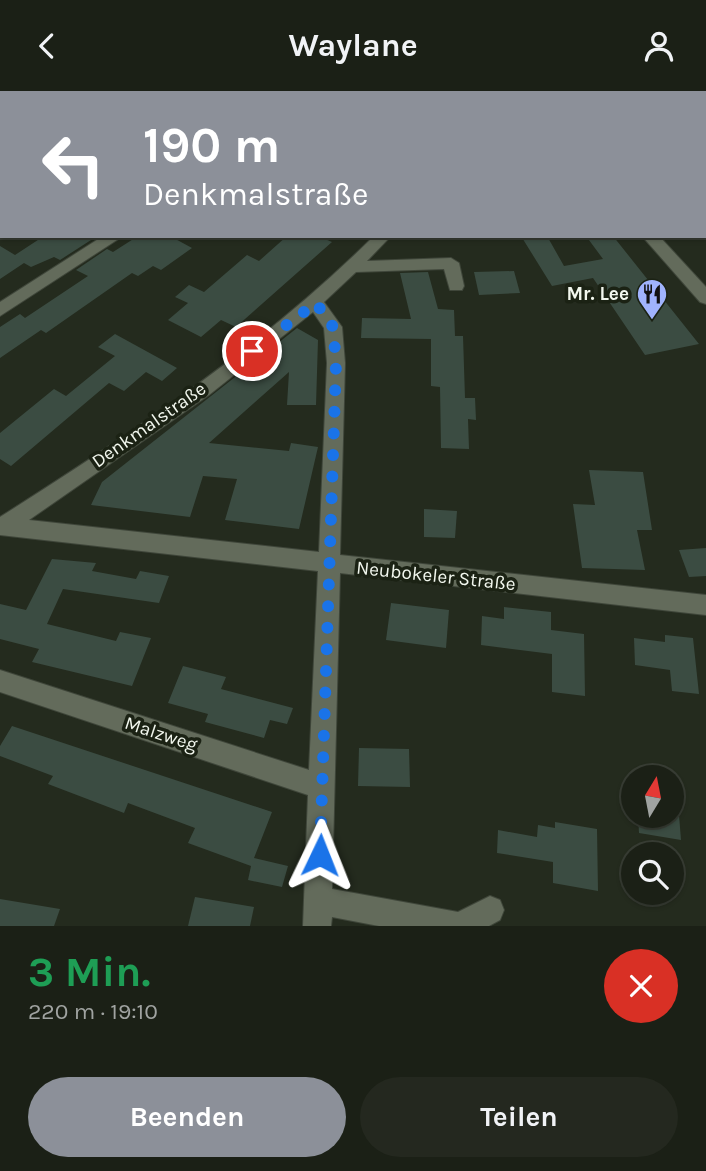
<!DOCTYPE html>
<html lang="de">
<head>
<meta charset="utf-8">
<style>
  body { margin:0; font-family:Karla,sans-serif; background:#24281f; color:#f1f3f6; height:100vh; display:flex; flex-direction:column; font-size:26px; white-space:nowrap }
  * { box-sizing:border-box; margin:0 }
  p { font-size:23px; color:#a0a3a1 }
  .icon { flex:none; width:38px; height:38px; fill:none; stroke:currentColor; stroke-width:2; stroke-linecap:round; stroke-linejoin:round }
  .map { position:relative; height:835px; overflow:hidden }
  .panel { display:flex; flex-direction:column; background:#1b2016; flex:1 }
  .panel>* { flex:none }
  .hud { position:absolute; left:0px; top:0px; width:707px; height:147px; box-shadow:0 2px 5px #0004,0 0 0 2px #393e35; background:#8c9099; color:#fff; overflow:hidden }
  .needle { width:46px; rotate:10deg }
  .buttons { position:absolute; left:621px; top:674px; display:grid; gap:14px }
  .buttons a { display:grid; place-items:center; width:63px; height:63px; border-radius:50%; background:#1b2016; box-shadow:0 2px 5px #0004,0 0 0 2px #393e35; font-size:35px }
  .pin { position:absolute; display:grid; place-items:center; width:60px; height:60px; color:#fff; margin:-30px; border:4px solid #fff; border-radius:50%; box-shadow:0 2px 7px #0007 }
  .me { position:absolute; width:77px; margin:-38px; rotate:2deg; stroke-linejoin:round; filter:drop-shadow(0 0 5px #0008) }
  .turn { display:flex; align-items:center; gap:24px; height:147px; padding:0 28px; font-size:32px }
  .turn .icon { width:91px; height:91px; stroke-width:2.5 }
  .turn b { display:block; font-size:49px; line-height:60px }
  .round { display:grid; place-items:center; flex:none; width:74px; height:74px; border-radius:37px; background:#24281f }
  .summary { display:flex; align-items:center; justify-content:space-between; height:119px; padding:0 28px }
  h1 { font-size:42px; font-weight:700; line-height:52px; color:#1e9e55 }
  .cta { display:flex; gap:14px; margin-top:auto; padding:14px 28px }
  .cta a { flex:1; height:80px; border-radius:42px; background:#8c9099; color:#fff; font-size:28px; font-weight:700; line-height:80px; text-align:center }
  .cta a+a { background:#24281f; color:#f1f3f6 }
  header { display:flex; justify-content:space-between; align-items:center; height:91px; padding:0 28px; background:#1b2016; font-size:32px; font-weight:700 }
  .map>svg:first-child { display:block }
</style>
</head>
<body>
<header><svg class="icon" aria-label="back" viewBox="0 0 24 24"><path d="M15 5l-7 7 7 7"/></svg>Waylane<svg class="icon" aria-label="person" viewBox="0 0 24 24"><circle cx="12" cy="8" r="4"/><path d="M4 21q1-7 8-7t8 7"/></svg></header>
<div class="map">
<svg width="706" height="835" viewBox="0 0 706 835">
  <rect width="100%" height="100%" fill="#242b1e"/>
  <polygon fill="#604b2f" points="0,0 340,0 2,2 0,36"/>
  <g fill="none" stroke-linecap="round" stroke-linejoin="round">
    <polyline stroke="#004540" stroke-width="5" points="665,0 689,2"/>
  </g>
  <g fill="#3b4c42">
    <polygon points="44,145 84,145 91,149 60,169 54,166 31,176 24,172 0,188 0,155 15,164"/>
    <polygon points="138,145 170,145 192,157 161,179 153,175 138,185 132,182 46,242 41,239 0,267 0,236 20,223 25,227 88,185 76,179 107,158 113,161"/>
    <polygon points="287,145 318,145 332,151 236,236 221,229 201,246 168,229 188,212 175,206 189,194 204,201 247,164 259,170"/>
    <polygon points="521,145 547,145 564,175 603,168 586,145 613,145 699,253 645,264 593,187 552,195"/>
    <polygon points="514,180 520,202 479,204 474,181"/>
    <polygon points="428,181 438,218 454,219 455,245 463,245 465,307 475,307 476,329 468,328 469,358 441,357 440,296 431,295 431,248 361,247 362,227 411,228 400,182"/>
    <polygon points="297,237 318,249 316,314 287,314 289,281 209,352 289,360 291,352 318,356 299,438 225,429 237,388 203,385 190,426 91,414 102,391"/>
    <polygon points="115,243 177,277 162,290 146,281 124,300 109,292 11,375 0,368 0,342 54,298 66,305 115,265 98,256"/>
    <polygon points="589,379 643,381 652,439 637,439 645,479 582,477 573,413 595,414"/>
    <polygon points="424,418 457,420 455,447 424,446"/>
    <polygon points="706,457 706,485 689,486 679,459"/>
    <polygon points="52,468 96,472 92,480 136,488 140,480 169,485 159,512 63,498 47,533 116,550 120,541 151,547 132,595 32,571 39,558 0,548 0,513 26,519"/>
    <polygon points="391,512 449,519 446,557 386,549"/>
    <polygon points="504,516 551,521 551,539 584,543 585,605 552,601 552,563 481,554 482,525 504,528"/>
    <polygon points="665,544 693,547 699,603 672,600 670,579 635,574 634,547 665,551"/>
    <polygon points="183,575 226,586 221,598 293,617 287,633 270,629 264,647 205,631 208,623 168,612"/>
    <polygon points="12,635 272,721 254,767 288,775 282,796 248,789 251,775 188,752 195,737 128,712 124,722 48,693 53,685 0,665 0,655"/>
    <polygon points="359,657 409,658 410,696 358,695"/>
    <polygon points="638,724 679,724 681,749 639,742"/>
    <polygon points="555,731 597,738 598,800 553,792 553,771 497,762 498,739 537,746 538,734 555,737"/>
    <polygon points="195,806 254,816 250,835 188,835"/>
    <polygon points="0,808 60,818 54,835 0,835"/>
  </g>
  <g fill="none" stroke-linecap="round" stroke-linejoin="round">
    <g stroke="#3f463a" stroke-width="2">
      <g id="minor">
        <polygon points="387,0 414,0 415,2 386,2"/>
        <polygon points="538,0 552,0 553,2 539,2"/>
        <rect x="0" y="79" width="2" height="8"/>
        <polygon points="103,145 123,145 0,225 0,211"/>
        <path d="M374 145H391L367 170 451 167 459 172 464 195 462 199H450L444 178 356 181 324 211 342 236 345 272 340 464 706 504V524L340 482 332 798 458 821 490 805 500 809 504 819 500 829 489 835H379L332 826 331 835H303L308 704 0 601V579L309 679 318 480 0 444V426C131 343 263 255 374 145ZM313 221 324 237 327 272 319 461 29 429 209 304Z"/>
        <polygon points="642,145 659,145 706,196 706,213 700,211"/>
      </g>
    </g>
    <use href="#minor" fill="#636b5b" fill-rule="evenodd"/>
  </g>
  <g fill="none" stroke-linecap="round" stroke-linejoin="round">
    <polyline stroke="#1a73e8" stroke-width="12" stroke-dasharray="0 21.6" points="252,260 316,212 333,236 336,272 320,764"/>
  </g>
  <defs>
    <g id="restaurant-pin" transform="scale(1.575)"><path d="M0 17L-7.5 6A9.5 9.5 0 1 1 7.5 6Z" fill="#a0b3fd" stroke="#1b2214"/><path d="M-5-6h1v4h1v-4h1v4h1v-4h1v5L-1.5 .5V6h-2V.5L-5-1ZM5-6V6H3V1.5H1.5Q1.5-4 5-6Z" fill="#111"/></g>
  </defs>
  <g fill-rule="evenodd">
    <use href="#restaurant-pin" x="652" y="203"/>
  </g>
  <g text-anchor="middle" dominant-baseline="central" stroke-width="7" stroke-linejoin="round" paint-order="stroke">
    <g font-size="19" font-weight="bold" fill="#f2f7ee" stroke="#1b2214" text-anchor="end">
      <text x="629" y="203">Mr. Lee</text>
    </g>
    <g font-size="19" fill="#f2f7ee" stroke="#1b2214">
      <text transform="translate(149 334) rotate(-35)">Denkmalstraße</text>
      <text transform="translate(436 485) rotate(6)">Neubokeler Straße</text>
      <text transform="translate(161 643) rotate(18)">Malzweg</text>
    </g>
  </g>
</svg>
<div class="buttons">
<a><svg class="needle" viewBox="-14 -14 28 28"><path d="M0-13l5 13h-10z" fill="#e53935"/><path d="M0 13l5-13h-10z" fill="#a0a3a1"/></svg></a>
<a><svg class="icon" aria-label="search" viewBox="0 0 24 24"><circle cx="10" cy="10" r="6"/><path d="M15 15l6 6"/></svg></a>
</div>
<div class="pin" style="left:252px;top:260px;background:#d93025"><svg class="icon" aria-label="arrive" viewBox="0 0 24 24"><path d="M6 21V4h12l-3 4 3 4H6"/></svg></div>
<svg class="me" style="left:320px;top:764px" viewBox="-20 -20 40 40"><path d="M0-17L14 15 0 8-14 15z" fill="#1a73e8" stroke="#fff" stroke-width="4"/></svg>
<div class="hud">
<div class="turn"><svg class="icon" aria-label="left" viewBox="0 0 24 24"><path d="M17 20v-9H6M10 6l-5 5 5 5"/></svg><div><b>190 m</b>Denkmalstraße</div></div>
</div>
</div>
<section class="panel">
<div class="summary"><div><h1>3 Min.</h1><p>220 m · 19:10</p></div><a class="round" style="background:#d93025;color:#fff"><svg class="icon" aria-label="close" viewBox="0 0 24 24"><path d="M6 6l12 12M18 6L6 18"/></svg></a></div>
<div class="cta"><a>Beenden</a><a>Teilen</a></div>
</section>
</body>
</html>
